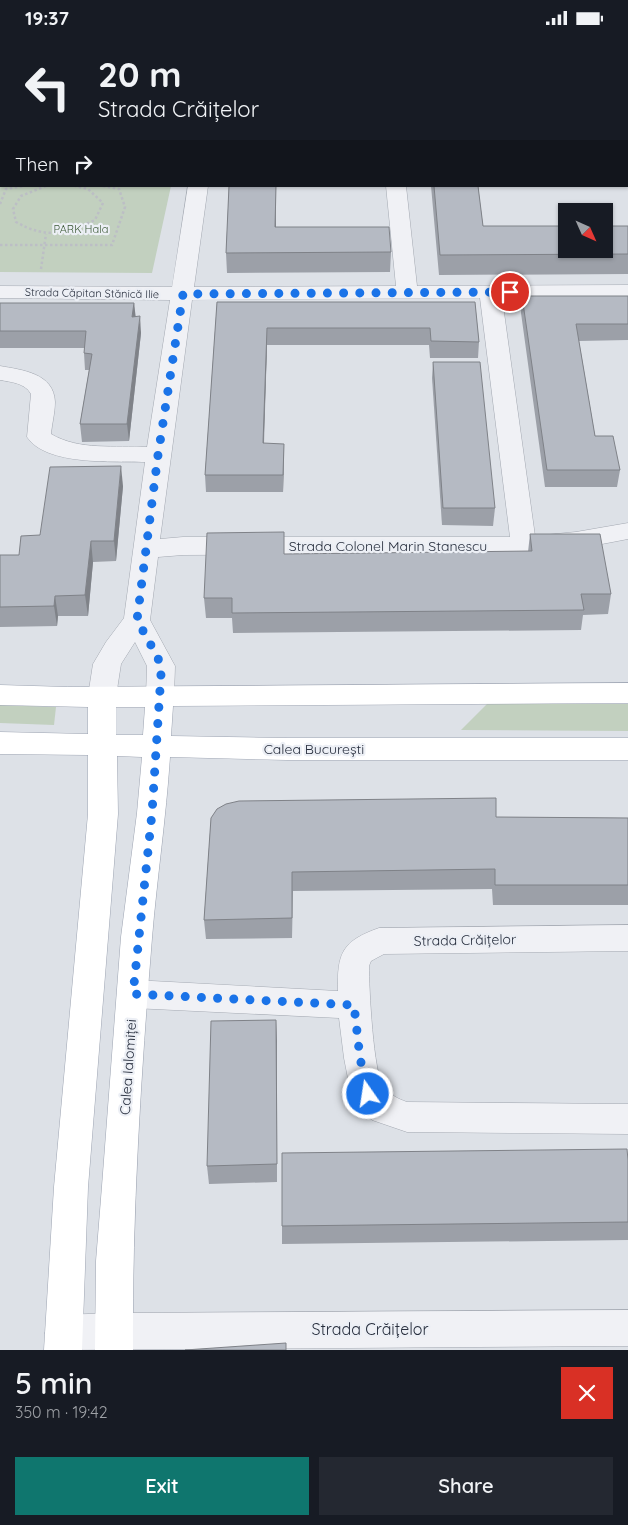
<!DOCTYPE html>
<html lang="en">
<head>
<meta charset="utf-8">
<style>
  body { margin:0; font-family:Quicksand,sans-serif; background:#242831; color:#f1f3f6; height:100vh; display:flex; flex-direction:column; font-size:19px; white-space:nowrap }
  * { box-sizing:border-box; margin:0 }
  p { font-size:16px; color:#9ea1a6 }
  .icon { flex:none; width:28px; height:28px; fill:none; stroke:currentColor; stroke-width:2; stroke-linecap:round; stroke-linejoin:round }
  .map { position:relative; height:1315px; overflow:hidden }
  .drawer { display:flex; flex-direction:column; background:#171b24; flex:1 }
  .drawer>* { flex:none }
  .top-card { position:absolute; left:0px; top:0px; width:629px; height:152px; box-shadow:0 1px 4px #0004; background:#171b24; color:#f1f3f6; overflow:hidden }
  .needle { width:32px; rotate:135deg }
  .tools { position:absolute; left:558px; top:168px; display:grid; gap:10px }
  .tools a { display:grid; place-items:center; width:55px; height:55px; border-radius:0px; background:#171b24; box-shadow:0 1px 4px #0004; font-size:25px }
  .pin { position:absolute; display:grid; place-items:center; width:42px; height:42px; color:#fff; margin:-21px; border:2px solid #fff; border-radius:50%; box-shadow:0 1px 5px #0007 }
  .me { position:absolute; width:55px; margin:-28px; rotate:347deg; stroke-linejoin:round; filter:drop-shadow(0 0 4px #0008) }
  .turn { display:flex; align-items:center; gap:18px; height:105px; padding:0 15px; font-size:22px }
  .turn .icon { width:65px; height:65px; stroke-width:2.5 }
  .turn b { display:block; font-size:35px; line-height:42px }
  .then { display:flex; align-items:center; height:48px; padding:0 15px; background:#0003; gap:10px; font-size:19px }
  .round { display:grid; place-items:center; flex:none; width:52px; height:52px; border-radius:0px; background:#242831 }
  .head { display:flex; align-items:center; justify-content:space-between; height:85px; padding:0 15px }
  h1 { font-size:30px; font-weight:600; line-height:38px }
  .cta { display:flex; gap:10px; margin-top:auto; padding:10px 15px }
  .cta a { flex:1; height:58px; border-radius:0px; background:#0f766e; color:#fff; font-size:20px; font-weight:600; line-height:58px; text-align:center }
  .cta a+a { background:#242831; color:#f1f3f6 }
  .status { display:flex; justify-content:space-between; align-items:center; height:35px; padding:0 25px; background:#171b24; direction:ltr }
  .status svg { height:14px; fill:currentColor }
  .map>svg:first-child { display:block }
</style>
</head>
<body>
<div class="status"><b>19:37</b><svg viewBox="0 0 49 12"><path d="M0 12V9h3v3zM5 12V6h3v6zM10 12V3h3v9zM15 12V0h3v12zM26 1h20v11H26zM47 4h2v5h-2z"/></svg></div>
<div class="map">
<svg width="628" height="1315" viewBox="0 0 628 1315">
  <rect width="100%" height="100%" fill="#dde1e7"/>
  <g fill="#c2d0bf">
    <polygon points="0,134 1,151 171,151 152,238 0,237"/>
    <polygon points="487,669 628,669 628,696 461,695"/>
    <polygon points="0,670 56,672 54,690 0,688"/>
  </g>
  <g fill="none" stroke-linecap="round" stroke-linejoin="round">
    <g stroke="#a3a8b1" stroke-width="1">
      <g id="minor">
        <rect x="204" y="0" width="18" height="1"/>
        <path d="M188 151H208L194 252 396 251 386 151H406L417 251 628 250V262L502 263 535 501 576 497 628 488V504L576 514 523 518 183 520 158 522 150 585 175 631 174 661 170 668 160 671 150 668 146 661 147 631 135 607 121 629 116 661 112 668 102 671 92 668 88 661 93 629 106 607 124 583 145 427C114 426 46 431 27 402L31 359C25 348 11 347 0 345V331C22 335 54 338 55 367 55 378 52 388 51 399 80 416 115 410 147 412L170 265 0 263V251L172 252ZM480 263 510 502H183L160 504 192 265Z"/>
        <path d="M628 890V916L384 919 371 926 369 931C369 952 373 1039 384 1053 391 1060 398 1064 407 1067L628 1069V1099L407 1097 372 1085 356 1069 351 1059 344 1023 339 983 133 973 122 969 117 959 122 949 133 945 338 956C337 918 342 906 379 893Z"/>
        <polygon points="628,1275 628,1311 60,1315 50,1311 45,1298 50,1285 63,1280 113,1278"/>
      </g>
    </g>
    <g stroke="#9da4b2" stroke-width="1">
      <path id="major" d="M628 648V668L173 671 171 701 287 703H628V725H287L170 722C166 783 157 843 152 903 141 1039 132 1179 133 1315H95L96 1226 102 1151 121 902 137 778 142 722 117 721 118 779 88 1152 82 1315H44L54 1152 88 779V720L0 719V697L88 699V672L0 670V650L67 652ZM116 672H145L143 700H116Z"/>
    </g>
    <g stroke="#bcbec5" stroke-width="2.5" stroke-dasharray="2.5 2.5" stroke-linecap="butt">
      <path d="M46 151 21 161 13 174 16 187C46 204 65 199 95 185L103 168 88 154 75 151"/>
      <polyline points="0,169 6,154 24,151"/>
      <polyline points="0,210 112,210 125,172 119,154 103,151"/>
      <polyline points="41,234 46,199"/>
    </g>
    <use href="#minor" fill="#f0f1f5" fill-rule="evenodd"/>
    <use href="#major" fill="#fff" fill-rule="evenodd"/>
  </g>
  <g fill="#9ca0a8">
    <rect x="0" y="54" width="1" height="26"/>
    <polygon points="1,111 1,131 0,131 0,113"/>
    <polygon points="229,151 276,151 276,192 391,217 390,237 227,238 226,218"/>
    <polygon points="431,151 478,151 483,191 628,191 628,239 439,240"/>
    <polygon points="522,261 628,261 628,305 579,306 595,401 620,435 617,452 545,452 521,278"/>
    <polygon points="217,267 475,267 479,307 478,323 430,323 429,310 267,310 264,409 284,409 283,457 206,457 205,440"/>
    <polygon points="0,268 134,268 135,281 141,298 129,406 82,407 80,389 89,335 85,335 84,318 84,313 0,313"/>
    <polygon points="433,327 495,473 493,491 442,490 432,343"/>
    <polygon points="123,451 116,526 93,527 88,581 58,581 57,591 0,592 0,520 19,520 40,500"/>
    <polygon points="530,499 611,559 608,579 583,580 581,595 233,598 232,583 206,583 204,563 285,519 528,517"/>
    <polygon points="496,782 628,783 628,870 493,870 492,854 293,856 292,903 206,904 204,885 211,783"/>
    <polygon points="277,1004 277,1147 209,1149 207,1131"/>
    <polygon points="628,1125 628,1205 282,1209 282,1191"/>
  </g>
  <g fill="#7f8288">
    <polygon points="276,151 276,212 275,192"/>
    <polygon points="134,268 136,284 132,282"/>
    <polygon points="140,281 141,298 129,406 127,389"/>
    <polygon points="267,293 267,310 263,426 263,408"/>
    <polygon points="284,409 284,426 283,457 283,440"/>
    <polygon points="121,431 123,451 116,526 114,506"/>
    <polygon points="91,506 93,527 88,581 85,560"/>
    <polygon points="55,561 58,581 57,591 54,571"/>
    <polygon points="276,985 277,1004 277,1147 277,1129"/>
  </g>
  <g fill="#b5bac3" stroke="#7f8288">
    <rect x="245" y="0" width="237" height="1"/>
    <polygon points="535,0 628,0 628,16 628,1 535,1"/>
    <rect x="0" y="54" width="1" height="17"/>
    <polygon points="1,111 1,121 0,121 0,113"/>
    <polygon points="229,151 276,151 275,192 389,192 391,217 226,218"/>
    <polygon points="434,151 478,151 483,191 566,191 566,214 604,214 604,191 628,191 628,219 440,220"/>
    <polygon points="522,261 628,261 628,289 576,289 595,401 613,401 620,435 547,435"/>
    <polygon points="217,267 475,267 479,307 431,306 430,293 267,293 263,408 284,409 283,440 205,440"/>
    <polygon points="0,268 134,268 132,282 140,281 127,389 80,389 92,319 84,318 86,296 0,296"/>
    <polygon points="433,327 480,327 495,473 443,473"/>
    <polygon points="121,431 114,506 91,506 85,560 55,561 54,571 0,572 0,520 19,520 21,501 40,500 50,432"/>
    <polygon points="284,497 284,519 532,516 530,499 600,499 611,559 581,559 584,575 232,578 232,563 204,563 207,498"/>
    <polygon points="496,763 496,782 628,783 628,850 495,850 495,834 292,837 292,883 204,885 211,783 217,774 226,769 239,766"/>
    <polygon points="276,985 277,1129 207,1131 211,986"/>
    <polygon points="627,1114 628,1125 628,1187 282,1191 282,1118"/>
    <polygon points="286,1308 286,1315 185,1315"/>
  </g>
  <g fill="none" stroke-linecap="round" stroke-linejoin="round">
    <polyline stroke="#1a73e8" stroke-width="9" stroke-dasharray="0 16.2" points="368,1059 360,1023 354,970 133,959 152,778 161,639 161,631 157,621 137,585 158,420 183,259 510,257"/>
  </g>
  <g text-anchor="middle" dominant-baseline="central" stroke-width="4.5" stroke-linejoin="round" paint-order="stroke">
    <g font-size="11" fill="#3a5835" stroke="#eceff5">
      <text x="81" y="194">PARK Hala</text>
    </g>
    <g font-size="11" fill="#272e3d" stroke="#eceff5">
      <text transform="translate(92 258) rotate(1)">Strada Căpitan Stănică Ilie</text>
    </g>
    <g font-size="14" fill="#272e3d" stroke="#eceff5">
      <text x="388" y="511">Strada Colonel Marin Stanescu</text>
      <text x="314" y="714">Calea București</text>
      <text transform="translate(465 905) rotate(-1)">Strada Crăițelor</text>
      <text transform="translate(128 1032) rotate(-86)">Calea Ialomiței</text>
    </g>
    <g font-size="16" fill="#272e3d" stroke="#eceff5">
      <text x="370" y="1294">Strada Crăițelor</text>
    </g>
  </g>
</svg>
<div class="tools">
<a><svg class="needle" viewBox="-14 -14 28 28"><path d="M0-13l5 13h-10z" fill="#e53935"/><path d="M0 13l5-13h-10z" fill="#9ea1a6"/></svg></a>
</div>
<div class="pin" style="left:510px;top:257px;background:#d93025"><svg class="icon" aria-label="arrive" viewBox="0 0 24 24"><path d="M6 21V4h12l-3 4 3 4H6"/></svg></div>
<svg class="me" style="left:368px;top:1059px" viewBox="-20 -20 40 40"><circle r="17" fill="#1a73e8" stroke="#fff" stroke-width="3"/><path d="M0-11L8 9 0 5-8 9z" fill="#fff"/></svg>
<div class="top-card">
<div class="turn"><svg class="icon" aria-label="left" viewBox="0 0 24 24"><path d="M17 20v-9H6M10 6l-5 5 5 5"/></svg><div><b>20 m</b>Strada Crăițelor</div></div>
<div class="then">Then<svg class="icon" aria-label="right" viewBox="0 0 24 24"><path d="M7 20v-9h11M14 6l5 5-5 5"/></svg></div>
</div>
</div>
<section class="drawer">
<div class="head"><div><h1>5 min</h1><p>350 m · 19:42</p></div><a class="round" style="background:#d93025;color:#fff"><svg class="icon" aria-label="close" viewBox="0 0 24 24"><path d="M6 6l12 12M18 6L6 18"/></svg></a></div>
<div class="cta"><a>Exit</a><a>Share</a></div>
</section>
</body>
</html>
